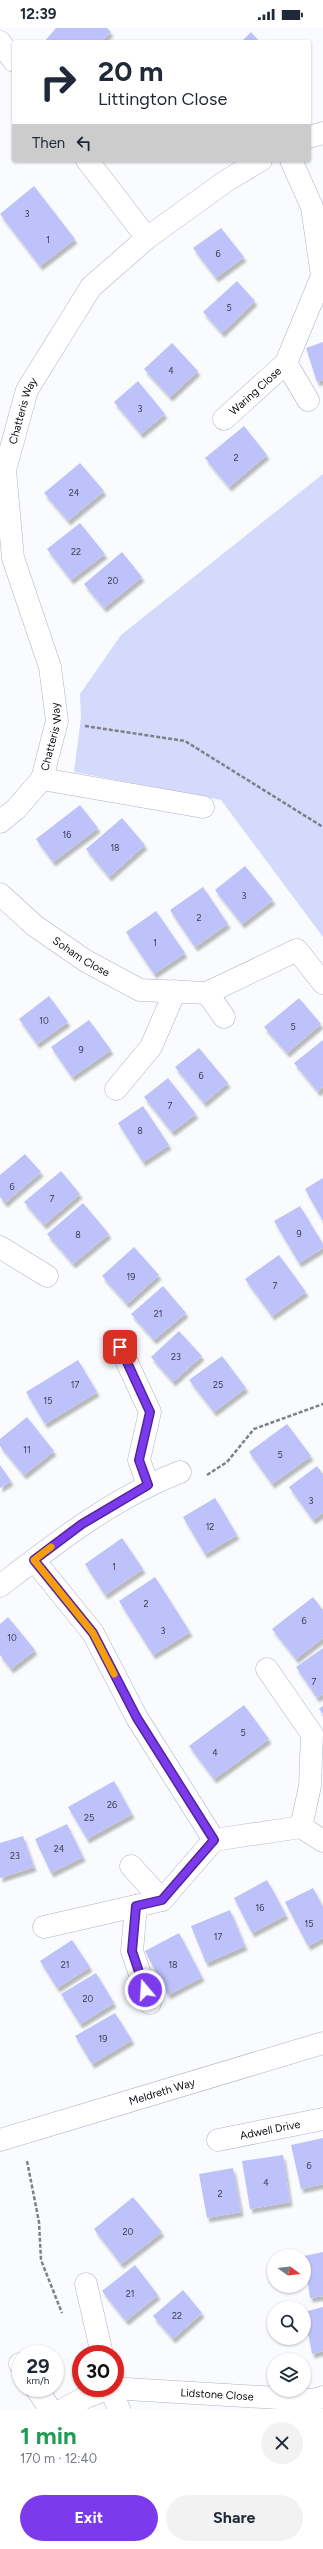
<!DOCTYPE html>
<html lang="en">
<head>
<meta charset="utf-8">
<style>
  body { margin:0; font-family:Figtree,sans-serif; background:#f2f2f3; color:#1f2937; height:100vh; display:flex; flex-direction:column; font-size:15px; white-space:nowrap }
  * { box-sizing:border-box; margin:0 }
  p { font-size:13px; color:#747a83 }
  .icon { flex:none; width:22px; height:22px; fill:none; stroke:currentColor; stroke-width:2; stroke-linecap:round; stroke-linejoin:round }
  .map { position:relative; height:2381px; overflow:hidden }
  .details { display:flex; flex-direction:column; background:#fff; flex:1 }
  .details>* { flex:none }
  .hud { position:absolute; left:12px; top:12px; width:299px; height:122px; border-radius:4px; box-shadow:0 1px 3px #0004; background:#fff; color:#1f2937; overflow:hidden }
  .needle { width:26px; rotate:105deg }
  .tools { position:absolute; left:267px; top:2221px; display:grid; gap:8px }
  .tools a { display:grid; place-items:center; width:44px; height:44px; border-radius:50%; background:#fff; box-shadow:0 1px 3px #0004; font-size:20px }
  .speed { position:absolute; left:12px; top:2317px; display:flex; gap:8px; font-size:20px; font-weight:700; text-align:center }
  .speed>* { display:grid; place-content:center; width:52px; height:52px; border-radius:50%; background:#fff; box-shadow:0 1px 3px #0004; line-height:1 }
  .speed small { font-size:10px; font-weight:400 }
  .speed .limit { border:6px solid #d22; background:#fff; color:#111 }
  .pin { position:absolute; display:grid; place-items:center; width:34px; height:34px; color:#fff; margin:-17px; border-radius:8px; box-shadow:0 2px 6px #0006 }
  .me { position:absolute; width:44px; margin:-22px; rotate:342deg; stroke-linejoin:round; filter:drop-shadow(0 0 3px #0008) }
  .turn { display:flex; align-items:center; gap:14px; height:84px; padding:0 20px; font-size:18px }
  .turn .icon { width:52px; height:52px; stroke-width:2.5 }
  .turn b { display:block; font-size:28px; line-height:34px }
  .then { display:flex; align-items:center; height:38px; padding:0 20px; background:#0003; gap:8px; font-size:15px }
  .round { display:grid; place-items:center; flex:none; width:42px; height:42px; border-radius:21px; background:#f2f2f3 }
  .headline { display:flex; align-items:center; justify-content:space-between; height:68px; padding:0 20px }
  h1 { font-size:24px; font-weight:700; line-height:30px; color:#1e9e55 }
  .primary-button { display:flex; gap:8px; margin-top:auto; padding:8px 20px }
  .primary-button a { flex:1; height:46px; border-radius:24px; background:#7c3aed; color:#fff; font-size:16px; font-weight:700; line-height:46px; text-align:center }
  .primary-button a+a { background:#f2f2f3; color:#1f2937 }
  .status { display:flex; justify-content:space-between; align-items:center; height:28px; padding:0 20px; background:#fff; direction:ltr }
  .status svg { height:11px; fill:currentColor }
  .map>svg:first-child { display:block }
</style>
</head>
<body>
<div class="status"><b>12:39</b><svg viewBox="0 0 49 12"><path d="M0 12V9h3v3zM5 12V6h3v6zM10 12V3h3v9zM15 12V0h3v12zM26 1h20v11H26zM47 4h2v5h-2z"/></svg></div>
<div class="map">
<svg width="323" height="2381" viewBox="0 0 323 2381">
  <defs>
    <filter id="shadow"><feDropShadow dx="2.5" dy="4.5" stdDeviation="1" flood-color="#0004"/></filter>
  </defs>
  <rect width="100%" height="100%" fill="#fafbfe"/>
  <polygon fill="#d5d9fc" points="323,446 323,909 221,772 74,744 81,689 80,666 121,607"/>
  <g fill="#bec2fb" filter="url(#shadow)">
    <polygon points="56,0 107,0 111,4 101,14 44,14"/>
    <polygon points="251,4 260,14 241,14"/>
    <polygon points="34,158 75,211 40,238 0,186"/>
    <polygon points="221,200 244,229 216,250 193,220"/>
    <polygon points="237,253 255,273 222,305 203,284"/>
    <polygon points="323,314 323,352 317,354 306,320"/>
    <polygon points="172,315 198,343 170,369 144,341"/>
    <polygon points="138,353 165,386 141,406 114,374"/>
    <polygon points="244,398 267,427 229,459 205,430"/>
    <polygon points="80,435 104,463 68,493 44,465"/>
    <polygon points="80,495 105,526 71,552 47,521"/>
    <polygon points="122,524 142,549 104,580 84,556"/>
    <polygon points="80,777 98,800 53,834 36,811"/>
    <polygon points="122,790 145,817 109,849 86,821"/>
    <polygon points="245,838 273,872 242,896 215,862"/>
    <polygon points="203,859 228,896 195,919 170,882"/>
    <polygon points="156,883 185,925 154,946 126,904"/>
    <polygon points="49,968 68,994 37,1016 19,991"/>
    <polygon points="299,970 321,996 287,1025 264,999"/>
    <polygon points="89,992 111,1022 72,1049 51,1019"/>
    <polygon points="323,1012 323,1059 318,1064 294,1035"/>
    <polygon points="199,1020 228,1055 204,1075 175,1039"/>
    <polygon points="168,1050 196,1086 172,1104 144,1069"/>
    <polygon points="143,1078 169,1117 143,1134 118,1095"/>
    <polygon points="25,1126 41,1144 5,1175 0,1169 0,1147"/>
    <polygon points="61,1143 80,1166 44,1197 24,1174"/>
    <polygon points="323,1150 323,1193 305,1161"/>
    <polygon points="83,1175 109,1206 73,1236 47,1206"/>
    <polygon points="300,1178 323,1216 323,1220 299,1235 274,1193"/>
    <polygon points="134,1219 159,1247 127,1276 102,1248"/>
    <polygon points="279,1227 306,1264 272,1288 245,1251"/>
    <polygon points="163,1258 186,1285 154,1312 131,1286"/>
    <polygon points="179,1303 202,1328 173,1354 151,1329"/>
    <polygon points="222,1328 246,1360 214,1384 189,1352"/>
    <polygon points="78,1332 97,1364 45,1396 26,1364"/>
    <polygon points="27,1389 54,1423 24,1447 0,1418 0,1411"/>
    <polygon points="287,1396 311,1428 272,1456 249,1424"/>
    <polygon points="0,1437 11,1453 0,1460"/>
    <polygon points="317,1438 323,1446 323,1485 313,1492 289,1459"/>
    <polygon points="215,1470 237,1507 205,1526 183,1489"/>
    <polygon points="122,1510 143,1541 105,1567 85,1536"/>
    <polygon points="155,1549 190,1604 153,1627 119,1573"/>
    <polygon points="313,1569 323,1582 323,1610 296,1631 272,1601"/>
    <polygon points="8,1589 35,1622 11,1641 0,1627 0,1596"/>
    <polygon points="323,1620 323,1666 317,1670 296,1639"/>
    <polygon points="244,1677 269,1711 214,1751 189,1718"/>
    <polygon points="323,1678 323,1686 319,1681"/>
    <polygon points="114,1753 132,1786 87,1811 68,1779"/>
    <polygon points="67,1796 83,1829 51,1845 35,1811"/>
    <polygon points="23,1808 34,1839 0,1850 0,1815"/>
    <polygon points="267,1852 286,1887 252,1905 234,1870"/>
    <polygon points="313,1860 323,1879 323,1910 308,1918 285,1874"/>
    <polygon points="230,1882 245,1918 206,1935 191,1898"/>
    <polygon points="179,1905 202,1949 168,1967 145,1923"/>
    <polygon points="72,1912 90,1939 57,1960 40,1933"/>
    <polygon points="96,1945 114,1975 80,1996 61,1966"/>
    <polygon points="115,1985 132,2012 92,2036 75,2008"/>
    <polygon points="323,2110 323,2156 301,2161 291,2117"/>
    <polygon points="283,2127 290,2174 250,2181 242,2133"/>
    <polygon points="233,2140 241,2184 207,2190 199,2146"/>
    <polygon points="133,2169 162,2204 121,2236 94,2201"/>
    <polygon points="323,2224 323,2268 310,2270 304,2228"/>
    <polygon points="135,2237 158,2267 126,2293 102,2263"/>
    <polygon points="183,2262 202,2285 173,2311 153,2288"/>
    <polygon points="323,2279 323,2323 312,2326 304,2284"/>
  </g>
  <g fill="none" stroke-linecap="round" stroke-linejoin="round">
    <g stroke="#b0b2c3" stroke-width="23">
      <g id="minor">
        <polyline points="0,14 14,33"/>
        <polyline points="309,109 323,105"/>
        <polyline points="87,132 147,210"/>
        <polyline points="286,335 308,372"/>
        <path id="s1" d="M224 391 286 335 322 248 312 179 291 132"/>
        <polyline points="42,751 203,779"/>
        <path id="s2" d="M0 794 16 781 42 751 57 693 50 639 13 530 5 442 27 362 91 259 147 210 226 153 261 132"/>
        <path id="s3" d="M0 866 35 898 86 933 140 962 207 965 297 922 323 955"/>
        <polyline points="207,965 224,989"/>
        <polyline points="116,1061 151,1019 175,963"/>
        <polyline points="0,1219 47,1248"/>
        <polyline points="120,1319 150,1384 139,1432 148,1457"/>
        <polyline points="34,1532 93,1605 137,1690 214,1812 162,1872 136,1878 132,1923 150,1975"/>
        <path d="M0 1558C57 1514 113 1470 180 1444"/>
        <polyline points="267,1641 312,1706 310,1758 301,1799"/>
        <polyline points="214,1812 301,1799 323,1813"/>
        <polyline points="131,1838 162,1872"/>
        <polyline points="44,1899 136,1878"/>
        <path id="s4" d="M218 2112 323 2091"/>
        <polyline points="86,2256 102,2326"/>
        <polyline points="20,2336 21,2337"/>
        <polyline points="36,2360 50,2381"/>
        <polyline points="110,2360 119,2381"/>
        <path id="s5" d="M64 2381 86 2369 110 2360 312 2372 323 2369"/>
      </g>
    </g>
    <g stroke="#b0b2c3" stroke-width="23">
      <g id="tertiary">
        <path id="s6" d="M0 2112 323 2015"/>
      </g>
    </g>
    <g stroke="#7f8085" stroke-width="2.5" stroke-dasharray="4 2" stroke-linecap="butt">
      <polyline points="85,698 185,713 323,799"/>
      <polyline points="207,1447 227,1434 254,1401 323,1376"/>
      <polyline points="27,2133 39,2194 41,2232 62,2285"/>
    </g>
    <use href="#minor" stroke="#fff" stroke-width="22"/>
    <use href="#tertiary" stroke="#fff" stroke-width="22"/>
  </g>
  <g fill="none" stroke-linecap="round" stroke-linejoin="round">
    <g stroke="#51269a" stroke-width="10">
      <polyline id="route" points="120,1319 150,1384 139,1432 148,1457 82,1496 34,1532 93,1605 137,1690 214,1812 162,1872 136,1878 132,1923 145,1962"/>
    </g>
    <use href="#route" stroke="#7c3aed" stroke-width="7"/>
    <polyline stroke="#f59e0b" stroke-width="7" points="51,1519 34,1532 93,1605 114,1646"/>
  </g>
  <g text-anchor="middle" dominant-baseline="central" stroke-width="4" stroke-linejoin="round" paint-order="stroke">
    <g font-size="9" fill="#383a4c">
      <text x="27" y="185">3</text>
      <text x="48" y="211">1</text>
      <text x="218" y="225">6</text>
      <text x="229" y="279">5</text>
      <text x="171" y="342">4</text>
      <text x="140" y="380">3</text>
      <text x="236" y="429">2</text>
      <text x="74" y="464">24</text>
      <text x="76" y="523">22</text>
      <text x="113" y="552">20</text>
      <text x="67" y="806">16</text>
      <text x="115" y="819">18</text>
      <text x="244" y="867">3</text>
      <text x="199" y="889">2</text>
      <text x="155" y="914">1</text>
      <text x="44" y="992">10</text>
      <text x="293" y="998">5</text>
      <text x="81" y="1021">9</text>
      <text x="201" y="1047">6</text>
      <text x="170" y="1077">7</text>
      <text x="140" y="1102">8</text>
      <text x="12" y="1158">6</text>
      <text x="52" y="1170">7</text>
      <text x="299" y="1205">9</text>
      <text x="78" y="1206">8</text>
      <text x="131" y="1248">19</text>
      <text x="275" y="1257">7</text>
      <text x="158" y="1285">21</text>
      <text x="176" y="1328">23</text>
      <text x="75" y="1356">17</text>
      <text x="218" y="1356">25</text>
      <text x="48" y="1372">15</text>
      <text x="27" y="1421">11</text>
      <text x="280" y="1426">5</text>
      <text x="311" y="1472">3</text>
      <text x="210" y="1498">12</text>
      <text x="114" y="1538">1</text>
      <text x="146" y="1575">2</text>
      <text x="304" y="1592">6</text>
      <text x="163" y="1602">3</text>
      <text x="12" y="1609">10</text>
      <text x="314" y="1653">7</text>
      <text x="243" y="1704">5</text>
      <text x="215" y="1724">4</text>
      <text x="112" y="1776">26</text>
      <text x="89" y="1789">25</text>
      <text x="59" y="1820">24</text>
      <text x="15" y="1827">23</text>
      <text x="260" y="1879">16</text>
      <text x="309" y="1895">15</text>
      <text x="218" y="1908">17</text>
      <text x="65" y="1936">21</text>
      <text x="173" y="1936">18</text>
      <text x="88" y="1970">20</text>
      <text x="103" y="2010">19</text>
      <text x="309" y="2137">6</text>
      <text x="266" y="2154">4</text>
      <text x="220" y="2165">2</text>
      <text x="128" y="2203">20</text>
      <text x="130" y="2265">21</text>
      <text x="177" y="2287">22</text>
    </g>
    <g font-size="11" fill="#0b0c12" stroke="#fff">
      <text stroke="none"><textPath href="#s1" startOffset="42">Waring Close</textPath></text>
      <text stroke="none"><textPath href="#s2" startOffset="440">Chatteris Way</textPath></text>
      <text stroke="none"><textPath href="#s2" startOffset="104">Chatteris Way</textPath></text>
      <text stroke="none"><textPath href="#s3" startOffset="103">Soham Close</textPath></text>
      <text stroke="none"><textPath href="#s6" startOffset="169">Meldreth Way</textPath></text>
      <text stroke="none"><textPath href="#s4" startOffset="53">Adwell Drive</textPath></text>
      <text stroke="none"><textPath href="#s5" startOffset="158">Lidstone Close</textPath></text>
    </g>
  </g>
</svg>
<div class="tools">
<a><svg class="needle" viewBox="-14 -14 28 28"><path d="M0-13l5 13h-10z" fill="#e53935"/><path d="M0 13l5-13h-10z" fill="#747a83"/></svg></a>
<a><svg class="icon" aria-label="search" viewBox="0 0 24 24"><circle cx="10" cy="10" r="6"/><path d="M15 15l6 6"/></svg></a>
<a><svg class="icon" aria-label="layers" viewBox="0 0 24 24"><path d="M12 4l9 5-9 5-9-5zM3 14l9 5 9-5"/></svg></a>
</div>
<div class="speed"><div>29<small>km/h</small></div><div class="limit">30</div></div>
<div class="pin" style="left:120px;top:1319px;background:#d93025"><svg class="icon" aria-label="arrive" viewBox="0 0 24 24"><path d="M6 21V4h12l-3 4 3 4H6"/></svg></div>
<svg class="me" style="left:145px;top:1962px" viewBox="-20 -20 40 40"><circle r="17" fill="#7c3aed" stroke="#fff" stroke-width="3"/><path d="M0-11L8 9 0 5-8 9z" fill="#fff"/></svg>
<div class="hud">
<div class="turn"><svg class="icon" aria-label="right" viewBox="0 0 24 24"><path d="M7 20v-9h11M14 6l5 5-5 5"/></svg><div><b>20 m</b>Littington Close</div></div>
<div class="then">Then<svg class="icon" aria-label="left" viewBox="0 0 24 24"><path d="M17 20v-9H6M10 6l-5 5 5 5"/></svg></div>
</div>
</div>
<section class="details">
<div class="headline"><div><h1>1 min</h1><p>170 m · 12:40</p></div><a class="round"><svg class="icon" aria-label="close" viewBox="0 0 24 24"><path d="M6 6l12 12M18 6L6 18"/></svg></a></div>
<div class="primary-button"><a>Exit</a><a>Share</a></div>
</section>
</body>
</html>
